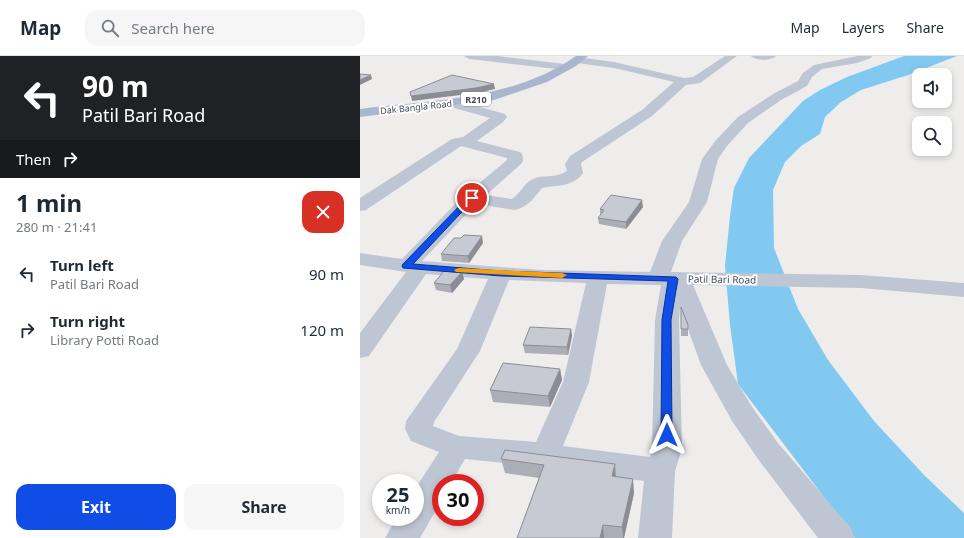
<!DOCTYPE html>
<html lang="en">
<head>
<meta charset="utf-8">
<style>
  body { margin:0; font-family:"Noto Sans",sans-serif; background:#f6f6f7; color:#1f2937; height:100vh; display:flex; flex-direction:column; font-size:15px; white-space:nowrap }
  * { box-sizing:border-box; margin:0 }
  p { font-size:13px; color:#747a83 }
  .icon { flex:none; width:22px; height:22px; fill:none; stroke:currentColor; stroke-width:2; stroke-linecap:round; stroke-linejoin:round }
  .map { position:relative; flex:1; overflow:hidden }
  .drawer { display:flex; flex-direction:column; background:#fff; width:360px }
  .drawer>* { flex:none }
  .banner { background:#202124; color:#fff; overflow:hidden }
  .fabs { position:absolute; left:552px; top:12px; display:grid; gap:8px }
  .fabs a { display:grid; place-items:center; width:40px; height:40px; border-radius:8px; background:#fff; box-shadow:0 2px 6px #0003; font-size:20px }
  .speed { position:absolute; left:12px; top:418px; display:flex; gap:8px; font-size:20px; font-weight:700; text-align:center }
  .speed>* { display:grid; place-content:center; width:52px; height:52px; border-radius:50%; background:#fff; box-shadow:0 2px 6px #0003; line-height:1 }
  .speed small { font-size:10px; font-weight:400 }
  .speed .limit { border:6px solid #d22; background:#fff; color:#111 }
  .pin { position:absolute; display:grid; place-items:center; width:34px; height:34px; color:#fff; margin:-17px; border:2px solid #fff; border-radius:50%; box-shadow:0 1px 4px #0007 }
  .me { position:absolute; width:44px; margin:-22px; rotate:0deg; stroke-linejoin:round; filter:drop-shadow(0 0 3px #0008) }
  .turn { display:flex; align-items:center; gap:14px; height:84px; padding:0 16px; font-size:18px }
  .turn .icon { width:52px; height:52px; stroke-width:2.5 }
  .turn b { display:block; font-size:28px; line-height:34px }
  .then { display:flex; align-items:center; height:38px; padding:0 16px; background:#0003; gap:8px; font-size:15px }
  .round { display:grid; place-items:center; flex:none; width:42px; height:42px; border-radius:12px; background:#f6f6f7 }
  .summary { display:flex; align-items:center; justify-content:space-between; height:68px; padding:0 16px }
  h1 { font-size:24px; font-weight:700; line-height:30px }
  .button { display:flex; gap:8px; margin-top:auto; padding:8px 16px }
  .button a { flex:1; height:46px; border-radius:12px; background:#0f4de6; color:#fff; font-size:16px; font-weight:700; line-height:46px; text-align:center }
  .button a+a { background:#f6f6f7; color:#1f2937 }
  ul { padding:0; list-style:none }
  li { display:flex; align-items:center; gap:12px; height:56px; padding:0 16px }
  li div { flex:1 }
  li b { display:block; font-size:15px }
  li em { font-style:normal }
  header { display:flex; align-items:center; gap:24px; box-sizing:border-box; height:56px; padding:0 20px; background:#fff; border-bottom:1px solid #e0e1e3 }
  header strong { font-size:19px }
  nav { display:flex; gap:22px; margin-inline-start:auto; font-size:14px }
  .search { width:280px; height:36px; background:#f6f6f7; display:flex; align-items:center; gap:10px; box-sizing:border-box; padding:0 14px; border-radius:12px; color:#747a83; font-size:15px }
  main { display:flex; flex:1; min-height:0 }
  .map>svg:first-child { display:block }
</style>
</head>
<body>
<header>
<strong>Map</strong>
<div class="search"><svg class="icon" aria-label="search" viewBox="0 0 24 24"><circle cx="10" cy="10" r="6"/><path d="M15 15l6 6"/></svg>Search here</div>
<nav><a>Map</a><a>Layers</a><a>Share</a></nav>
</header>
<main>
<section class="drawer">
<div class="banner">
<div class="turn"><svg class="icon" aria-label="left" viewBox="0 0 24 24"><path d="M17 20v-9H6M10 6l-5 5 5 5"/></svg><div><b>90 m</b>Patil Bari Road</div></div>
<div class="then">Then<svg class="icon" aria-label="right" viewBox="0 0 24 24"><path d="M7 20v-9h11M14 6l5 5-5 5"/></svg></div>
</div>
<div class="summary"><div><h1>1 min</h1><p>280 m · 21:41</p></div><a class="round" style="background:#d93025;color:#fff"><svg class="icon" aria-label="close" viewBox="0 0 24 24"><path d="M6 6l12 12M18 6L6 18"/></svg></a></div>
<ul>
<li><svg class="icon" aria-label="left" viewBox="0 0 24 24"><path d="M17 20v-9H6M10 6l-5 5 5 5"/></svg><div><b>Turn left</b><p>Patil Bari Road</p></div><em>90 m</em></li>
<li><svg class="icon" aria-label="right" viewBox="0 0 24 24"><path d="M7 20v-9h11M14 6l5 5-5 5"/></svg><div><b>Turn right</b><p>Library Potti Road</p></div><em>120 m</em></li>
</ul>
<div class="button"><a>Exit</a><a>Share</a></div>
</section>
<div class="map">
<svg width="604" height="482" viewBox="0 0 604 482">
  <rect width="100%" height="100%" fill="#efecec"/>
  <polygon fill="#81c9f0" points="544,0 597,0 548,19 501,34 481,46 465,61 460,78 441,90 425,106 413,134 414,192 438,253 468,304 514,365 565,420 604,457 604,482 495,482 378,328 370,269 365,210 370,160 374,132 389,102 443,45 460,34 487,21"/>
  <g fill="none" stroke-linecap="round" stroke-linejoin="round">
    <g fill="#bec6d3" fill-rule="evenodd">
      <polygon points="104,0 138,0 205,8 209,9 211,11 209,13 205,14 109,3"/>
      <path d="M365 0H377L340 27 326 29 292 60 222 106 221 108 223 117C214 131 196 129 182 132 174 142 168 151 155 154L116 148 62 205 181 214 290 216 302 185 329 146 342 103 356 84 378 61 413 38 438 25 443 17 454 9 497 0H512L511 2 497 7 462 13 452 21 447 30 421 44 388 67 367 90 358 103 347 146 322 185 311 216 501 219 604 227V241L501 232 333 229 367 309 392 351 418 387 490 471 495 482H458L398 403 372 365 341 309 320 251 319 264 322 393 315 415 312 482H278L284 425 185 411 105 403 91 427H81V445L60 482H25L37 461H55V433L79 396 51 385 45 373 46 365 97 293 128 223 66 218 9 300 0 302V277L46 216 0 209V197L42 203 98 145 147 104V102L101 90 6 154 0 155V142L92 83 103 81 130 62 87 50 86 47 87 44 92 43 145 58 147 61 143 66 117 85 160 96C164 100 164 104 161 108L126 139 152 143C160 138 164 127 173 123 184 118 194 123 207 115L205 108 210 100 282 54 314 26 254 12 217 7 213 6 212 4 213 2 217 1 254 6 324 22 333 21ZM149 224 226 227 203 326 176 386 99 380 73 370 74 366 120 295ZM247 228 301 229 295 264 292 393 290 401 203 390 229 326Z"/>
      <path d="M391 0H416C411 5 396 5 391 0Z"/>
    </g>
    <path fill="#aab6cd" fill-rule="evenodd" d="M216 0H228L216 10 187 26 134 44 0 61V53C72 44 154 44 216 0Z"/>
  </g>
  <g fill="#acaeb5">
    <polygon points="283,151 266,173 239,168 238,162 240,160 240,153"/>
    <polygon points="123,187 109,207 82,205 81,198"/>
    <polygon points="102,216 104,223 92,237 76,234 74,227"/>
    <polygon points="321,251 328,269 328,280 321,280"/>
    <polygon points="211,273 212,280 208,299 165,297 163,289"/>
    <polygon points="200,313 202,324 190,351 133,346 130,334"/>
    <polygon points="145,394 256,421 274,437 264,482 157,482 179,422 145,417 141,403"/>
  </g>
  <g fill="#8c8d94">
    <polygon points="11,19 12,23 0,29 0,24"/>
    <polygon points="134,28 135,33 117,37 52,45 51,40"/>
    <polygon points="282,144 283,151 266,173 266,166"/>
    <polygon points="122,180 123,187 109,207 108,200"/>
    <polygon points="102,216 104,223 92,237 90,229"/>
    <polygon points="211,273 212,280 208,299 207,291"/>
    <polygon points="200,313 202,324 190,351 188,340"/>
    <polygon points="255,408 256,423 252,420"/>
    <polygon points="273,423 274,437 264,482 263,482 262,471"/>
    <polygon points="243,469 244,482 240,482"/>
  </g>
  <g fill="#c8cad3" stroke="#8c8d94">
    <polygon points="0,18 11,19 0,24"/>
    <polygon points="92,19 134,28 116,32 51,40 50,36"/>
    <polygon points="251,139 282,144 266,166 238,162 244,154 240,153"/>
    <polygon points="104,179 122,180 108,200 81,198 94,182 101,182"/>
    <polygon points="85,214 102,216 90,229 74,227"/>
    <polygon points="321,251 328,269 328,273 321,273"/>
    <polygon points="170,271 211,273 207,291 163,289"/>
    <polygon points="143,307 200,313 188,340 130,334"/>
    <polygon points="145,394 255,408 252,420 273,423 262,471 243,469 240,482 157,482 184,409 141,403"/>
  </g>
  <polygon fill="#0f4de6" stroke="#0a3296" points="109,140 112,140 115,142 53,208 141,215 316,221 318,223 311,264 312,379 311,382 307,383 302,382 301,379 302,264 308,225 141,220 43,212 42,210 43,208"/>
  <polygon fill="#f59e0b" points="99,212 202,217 207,219 202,222 96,216 94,214 96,213"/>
  <g text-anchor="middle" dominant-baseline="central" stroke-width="4" stroke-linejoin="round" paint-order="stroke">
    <rect fill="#fff" stroke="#7c828c" stroke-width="1" x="101" y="36" width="30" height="14" rx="3"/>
    <g font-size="9" font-weight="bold" fill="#444c5a">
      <text x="116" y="43">R210</text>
    </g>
    <g font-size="9" fill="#444c5a" stroke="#fff">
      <text transform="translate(56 51) rotate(-6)">Dak Bangla Road</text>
    </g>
    <g font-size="10" fill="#444c5a" stroke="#fff">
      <text transform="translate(362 223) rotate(1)">Patil Bari Road</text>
    </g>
  </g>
</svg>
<div class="fabs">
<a><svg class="icon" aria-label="sound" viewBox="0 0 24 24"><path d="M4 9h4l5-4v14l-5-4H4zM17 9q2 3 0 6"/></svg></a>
<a><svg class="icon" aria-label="search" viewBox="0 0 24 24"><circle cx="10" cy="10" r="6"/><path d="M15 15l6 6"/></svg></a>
</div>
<div class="speed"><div>25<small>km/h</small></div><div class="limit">30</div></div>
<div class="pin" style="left:112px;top:142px;background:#d93025"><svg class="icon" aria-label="arrive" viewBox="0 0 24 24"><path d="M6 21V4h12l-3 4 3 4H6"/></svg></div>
<svg class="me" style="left:307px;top:379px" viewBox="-20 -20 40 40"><path d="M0-17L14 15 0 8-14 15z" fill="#0f4de6" stroke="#fff" stroke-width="4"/></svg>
</div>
</main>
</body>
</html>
